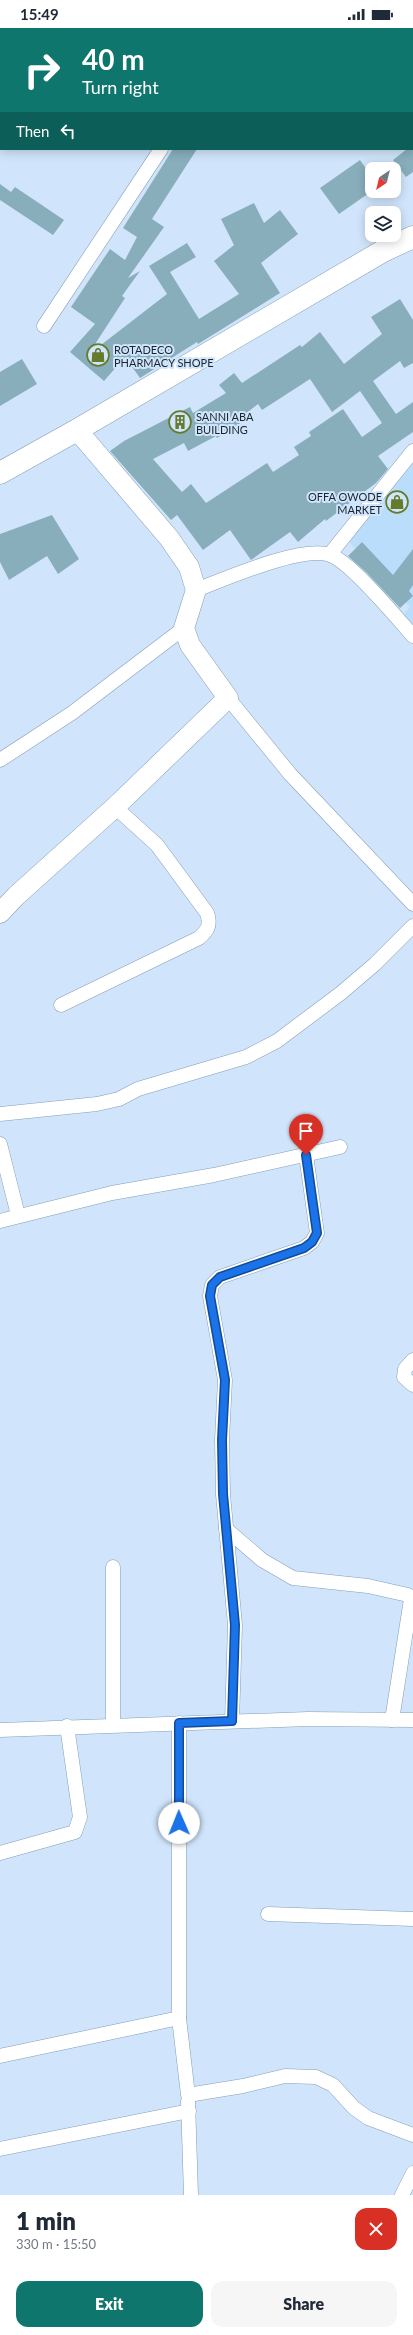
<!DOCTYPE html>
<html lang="en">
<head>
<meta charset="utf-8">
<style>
  body { margin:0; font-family:Lato,sans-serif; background:#f6f6f7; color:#1f2937; height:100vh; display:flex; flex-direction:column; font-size:15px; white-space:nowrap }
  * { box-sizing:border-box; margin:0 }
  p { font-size:13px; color:#747a83 }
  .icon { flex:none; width:22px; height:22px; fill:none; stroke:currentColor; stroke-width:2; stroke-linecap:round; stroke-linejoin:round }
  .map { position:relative; height:2167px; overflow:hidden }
  .details { display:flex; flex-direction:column; background:#fff; flex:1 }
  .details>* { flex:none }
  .top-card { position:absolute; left:0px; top:0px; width:413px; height:122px; box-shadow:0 2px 10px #0003; background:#0f766e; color:#fff; overflow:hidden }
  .needle { width:26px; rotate:215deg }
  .buttons { position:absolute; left:365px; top:134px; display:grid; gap:8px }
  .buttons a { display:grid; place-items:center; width:36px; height:36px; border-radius:8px; background:#fff; box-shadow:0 2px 10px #0003; font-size:20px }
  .pin { position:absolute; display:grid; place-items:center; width:34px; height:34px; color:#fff; margin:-41px -17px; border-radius:50% 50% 50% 0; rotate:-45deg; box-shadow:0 0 4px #0007 }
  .pin .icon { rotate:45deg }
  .me { position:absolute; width:44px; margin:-22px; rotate:359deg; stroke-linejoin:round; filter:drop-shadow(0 0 3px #0008) }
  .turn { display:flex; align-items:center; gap:14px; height:84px; padding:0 16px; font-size:18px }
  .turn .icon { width:52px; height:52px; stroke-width:2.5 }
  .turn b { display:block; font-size:28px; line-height:34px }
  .then { display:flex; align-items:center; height:38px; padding:0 16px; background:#0003; gap:8px; font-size:15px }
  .round { display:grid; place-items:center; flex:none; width:42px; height:42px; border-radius:12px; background:#f6f6f7 }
  .head { display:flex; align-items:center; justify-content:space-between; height:68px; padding:0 16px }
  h1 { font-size:24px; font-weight:800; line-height:30px }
  .button { display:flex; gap:8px; margin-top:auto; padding:8px 16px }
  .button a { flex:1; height:46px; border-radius:12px; background:#0f766e; color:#fff; font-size:16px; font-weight:800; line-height:46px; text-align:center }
  .button a+a { background:#f6f6f7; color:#1f2937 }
  .status { display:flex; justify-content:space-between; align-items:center; height:28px; padding:0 20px; background:#fff; direction:ltr }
  .status svg { height:11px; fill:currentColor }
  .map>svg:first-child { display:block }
</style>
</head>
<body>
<div class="status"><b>15:49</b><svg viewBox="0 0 49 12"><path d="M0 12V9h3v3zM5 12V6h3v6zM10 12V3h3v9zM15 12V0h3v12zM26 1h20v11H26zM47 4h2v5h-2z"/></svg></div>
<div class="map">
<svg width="413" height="2167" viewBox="0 0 413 2167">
  <rect width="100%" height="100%" fill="#d0e5fb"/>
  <polygon fill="#bbddfc" points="413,435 413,608 399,592 410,579 347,512"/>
  <g fill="#88aebc" fill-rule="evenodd">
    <polygon points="413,116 413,144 406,149 393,132 407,121 412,121"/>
    <polygon points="173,121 197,121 152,191 164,199 128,250 140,243 122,268 125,270 88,327 167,266 149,238 187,215 196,229 170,244 199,291 239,266 214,233 234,217 221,191 254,175 264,195 280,182 298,206 261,235 280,265 198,316 197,314 140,350 125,329 104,353 70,324 95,296 71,279 110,221 125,232 137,209 123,200"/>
    <polygon points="360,132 372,149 372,163 339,186 320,160"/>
    <polygon points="0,156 11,164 15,159 64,192 53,207 0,172"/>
    <path d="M400 271 413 292V335L404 340 400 333 373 353 396 386 413 374V404L378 428 388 441 376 455 326 493 325 491 298 514 290 504 251 532 230 502 203 522 177 487 171 492 110 423 124 413 190 379 193 385 226 365 219 357 234 345 242 355 300 317 302 319 320 304 344 336 382 306 371 289ZM310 351 332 384 360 363 382 395 362 409 343 381 309 404 311 408 294 419 299 427 273 444 267 435 206 475 191 456 182 464 153 431 184 415 188 423 216 408 217 410 240 396 238 392 258 376 262 382Z"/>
    <polygon points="22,331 37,356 0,378 0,344"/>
    <polygon points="52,487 79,531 58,546 47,528 9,552 0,534 0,506"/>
    <polygon points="362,514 393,547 413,521 413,557 409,563 413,568 400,580 367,545 348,528"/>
  </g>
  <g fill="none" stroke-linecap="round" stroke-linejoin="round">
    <g stroke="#849eb6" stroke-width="15">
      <g id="street">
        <polyline points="237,1 237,0"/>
        <polyline points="44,298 161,121"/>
        <polyline points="330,526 413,423"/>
        <path d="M196 562C225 551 302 517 330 527 350 533 397 590 413 608"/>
        <polyline points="228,670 290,746 413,876"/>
        <polyline points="0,732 72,685 184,600"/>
        <path d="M61 977 199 910C208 902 211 897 207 885L157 817 115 779"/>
        <polyline points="0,1086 97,1076 119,1071 138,1061 246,1029 277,1013 341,965 375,936 413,898"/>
        <polyline points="0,1116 18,1187"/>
        <polyline points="0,1193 112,1165 214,1147 340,1119"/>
        <polyline points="413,1332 405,1341 404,1349 413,1357"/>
        <polyline points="226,1501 262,1532 293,1550 368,1558 408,1567 411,1571 392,1692"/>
        <polyline points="232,1693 235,1597 223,1466 222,1412 225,1352 210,1268 212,1257 220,1249 304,1220 312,1214 317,1205 306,1127"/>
        <polyline points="179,1695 179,1990 188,2067 243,2058 285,2048 316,2049 333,2057 354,2080 368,2090 413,2107"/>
        <polyline points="113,1697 113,1539"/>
        <polyline points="0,1702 308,1691 413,1692"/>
        <polyline points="0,1825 75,1804 80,1789 67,1698"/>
        <polyline points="268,1886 413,1891"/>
        <polyline points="0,2028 179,1990"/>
        <polyline points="188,2073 191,2167"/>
        <polyline points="0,2121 189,2083"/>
        <polyline points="402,2167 413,2145"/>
      </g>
    </g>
    <g stroke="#849eb6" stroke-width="21">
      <polyline id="secondary" points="0,885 16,868 115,779 228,670 190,617 184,600 196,562 189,539 169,510 77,402"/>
    </g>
    <g stroke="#849eb6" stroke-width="23">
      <polyline id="primary" points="0,445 77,402 383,223 413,209"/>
    </g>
    <use href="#street" stroke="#fff" stroke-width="14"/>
    <use href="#secondary" stroke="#fff" stroke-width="20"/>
    <use href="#primary" stroke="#fff" stroke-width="22"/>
    <g stroke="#576572" stroke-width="3">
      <polyline points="24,1 25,0"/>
      <polyline points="0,34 1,33"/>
    </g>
  </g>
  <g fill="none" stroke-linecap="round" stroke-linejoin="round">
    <g stroke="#114b97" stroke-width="10">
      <polyline id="route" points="179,1795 179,1695 232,1693 235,1597 223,1466 222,1412 225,1352 210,1268 212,1257 220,1249 304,1220 312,1214 317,1205 306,1127"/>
    </g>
    <use href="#route" stroke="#1a73e8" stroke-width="7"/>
  </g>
  <defs>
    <g id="shop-ring" transform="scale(1.15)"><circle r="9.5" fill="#d0e5fb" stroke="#657b2c" stroke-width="1.5"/><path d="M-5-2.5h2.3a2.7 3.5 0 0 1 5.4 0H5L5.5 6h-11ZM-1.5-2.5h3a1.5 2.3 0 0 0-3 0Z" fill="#657b2c"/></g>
    <g id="building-ring" transform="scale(1.15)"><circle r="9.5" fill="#d0e5fb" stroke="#657b2c" stroke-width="1.5"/><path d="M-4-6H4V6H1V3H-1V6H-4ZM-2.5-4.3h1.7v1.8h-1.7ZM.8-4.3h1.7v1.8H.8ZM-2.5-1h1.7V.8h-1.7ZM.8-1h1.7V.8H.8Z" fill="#657b2c"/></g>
  </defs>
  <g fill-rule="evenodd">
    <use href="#shop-ring" x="98" y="327"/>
    <use href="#building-ring" x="180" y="394"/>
    <use href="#shop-ring" x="397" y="474"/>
  </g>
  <g text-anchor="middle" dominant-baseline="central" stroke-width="4" stroke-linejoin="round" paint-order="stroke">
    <g font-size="11" fill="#1a252e" stroke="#d0e5fb" text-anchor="start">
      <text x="114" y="321">ROTADECO<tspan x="114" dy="13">PHARMACY SHOPE</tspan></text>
      <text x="196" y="388">SANNI ABA<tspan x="196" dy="13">BUILDING</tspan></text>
      <text x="382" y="468" text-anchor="end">OFFA OWODE<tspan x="382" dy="13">MARKET</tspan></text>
    </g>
  </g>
</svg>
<div class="buttons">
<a><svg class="needle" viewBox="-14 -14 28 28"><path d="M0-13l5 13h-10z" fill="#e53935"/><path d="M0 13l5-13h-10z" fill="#747a83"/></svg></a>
<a><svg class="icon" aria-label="layers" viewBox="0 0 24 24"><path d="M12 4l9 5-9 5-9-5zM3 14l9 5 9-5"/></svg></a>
</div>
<div class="pin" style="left:306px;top:1127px;background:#d93025"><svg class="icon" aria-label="arrive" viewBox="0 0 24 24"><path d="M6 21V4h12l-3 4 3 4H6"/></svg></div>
<svg class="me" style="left:179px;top:1795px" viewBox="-20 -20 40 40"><circle r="19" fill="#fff"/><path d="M0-13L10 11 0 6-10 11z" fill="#1a73e8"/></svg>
<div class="top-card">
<div class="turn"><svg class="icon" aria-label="right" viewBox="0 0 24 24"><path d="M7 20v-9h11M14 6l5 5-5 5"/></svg><div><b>40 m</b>Turn right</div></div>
<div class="then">Then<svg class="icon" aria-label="left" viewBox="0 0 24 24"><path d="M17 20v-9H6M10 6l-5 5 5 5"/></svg></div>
</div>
</div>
<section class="details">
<div class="head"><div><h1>1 min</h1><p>330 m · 15:50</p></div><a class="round" style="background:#d93025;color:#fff"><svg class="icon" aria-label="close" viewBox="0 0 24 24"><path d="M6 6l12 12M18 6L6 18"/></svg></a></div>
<div class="button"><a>Exit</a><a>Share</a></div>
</section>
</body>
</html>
